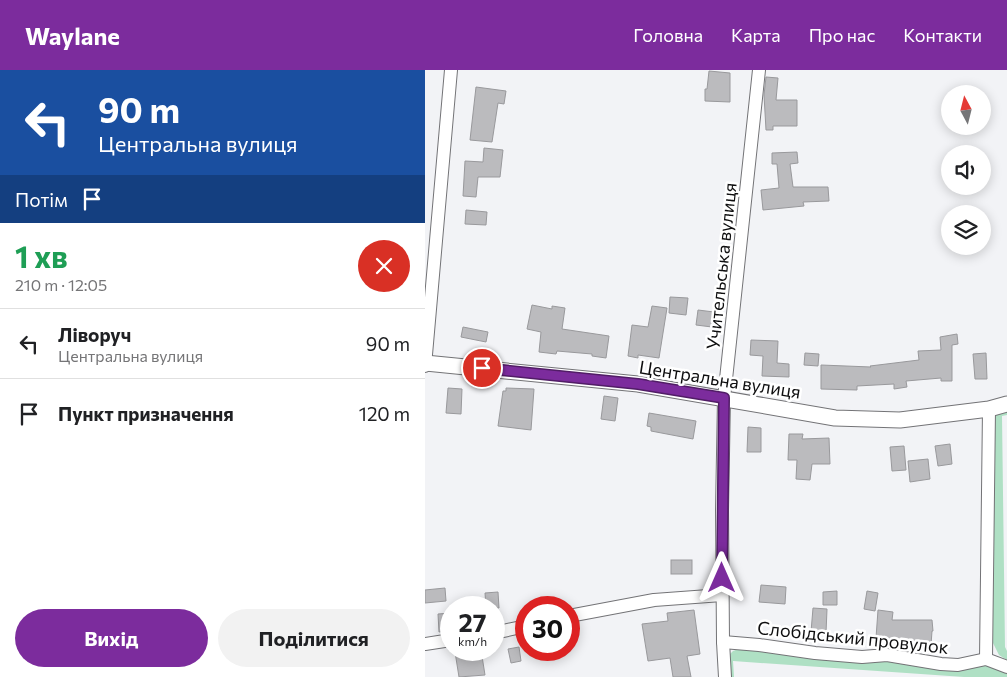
<!DOCTYPE html>
<html lang="uk">
<head>
<meta charset="utf-8">
<style>
  body { margin:0; font-family:Commissioner,sans-serif; background:#f2f2f2; color:#202124; height:100vh; display:flex; flex-direction:column; font-size:19px; white-space:nowrap }
  * { box-sizing:border-box; margin:0 }
  p { font-size:16px; color:#757577 }
  .icon { flex:none; width:28px; height:28px; fill:none; stroke:currentColor; stroke-width:2; stroke-linecap:round; stroke-linejoin:round }
  .map { position:relative; flex:1; overflow:hidden }
  .drawer { display:flex; flex-direction:column; background:#fff; width:425px }
  .drawer>* { flex:none }
  .guide { background:#1a4fa0; color:#fff; overflow:hidden }
  .needle { width:32px; rotate:353deg }
  .controls { position:absolute; left:516px; top:15px; display:grid; gap:10px }
  .controls a { display:grid; place-items:center; width:50px; height:50px; border-radius:50%; background:#fff; box-shadow:0 2px 12px #0003; font-size:25px }
  .speed { position:absolute; left:15px; top:526px; display:flex; gap:10px; font-size:25px; font-weight:700; text-align:center }
  .speed>* { display:grid; place-content:center; width:65px; height:65px; border-radius:50%; background:#fff; box-shadow:0 2px 12px #0003; line-height:1 }
  .speed small { font-size:12px; font-weight:400 }
  .speed .limit { border:8px solid #d22; background:#fff; color:#111 }
  .pin { position:absolute; display:grid; place-items:center; width:42px; height:42px; color:#fff; margin:-21px; border:2px solid #fff; border-radius:50%; box-shadow:0 1px 5px #0007 }
  .me { position:absolute; width:55px; margin:-28px; rotate:0deg; stroke-linejoin:round; filter:drop-shadow(0 0 4px #0008) }
  .turn { display:flex; align-items:center; gap:18px; height:105px; padding:0 15px; font-size:22px }
  .turn .icon { width:65px; height:65px; stroke-width:2.5 }
  .turn b { display:block; font-size:35px; line-height:42px }
  .then { display:flex; align-items:center; height:48px; padding:0 15px; background:#0003; gap:10px; font-size:19px }
  .round { display:grid; place-items:center; flex:none; width:52px; height:52px; border-radius:26px; background:#f2f2f2 }
  .overview { display:flex; align-items:center; justify-content:space-between; height:85px; padding:0 15px }
  h1 { font-size:30px; font-weight:700; line-height:38px; color:#1e9e55 }
  .button { display:flex; gap:10px; margin-top:auto; padding:10px 15px }
  .button a { flex:1; height:58px; border-radius:30px; background:#7c2c9d; color:#fff; font-size:20px; font-weight:700; line-height:58px; text-align:center }
  .button a+a { background:#f2f2f2; color:#202124 }
  ul { padding:0; list-style:none }
  li { display:flex; align-items:center; gap:15px; height:70px; padding:0 15px; border-top:1px solid #e0e0e0 }
  li div { flex:1 }
  li b { display:block; font-size:19px }
  li em { font-style:normal }
  header { display:flex; align-items:center; gap:30px; box-sizing:border-box; height:70px; padding:0 25px; background:#7c2c9d; color:#fff }
  header strong { font-size:24px }
  nav { display:flex; gap:28px; margin-inline-start:auto; font-size:18px }
  main { display:flex; flex:1; min-height:0 }
  .map>svg:first-child { display:block }
</style>
</head>
<body>
<header>
<strong>Waylane</strong>
<nav><a>Головна</a><a>Карта</a><a>Про нас</a><a>Контакти</a></nav>
</header>
<main>
<section class="drawer">
<div class="guide">
<div class="turn"><svg class="icon" aria-label="left" viewBox="0 0 24 24"><path d="M17 20v-9H6M10 6l-5 5 5 5"/></svg><div><b>90 m</b>Центральна вулиця</div></div>
<div class="then">Потім<svg class="icon" aria-label="arrive" viewBox="0 0 24 24"><path d="M6 21V4h12l-3 4 3 4H6"/></svg></div>
</div>
<div class="overview"><div><h1>1 хв</h1><p>210 m · 12:05</p></div><a class="round" style="background:#d93025;color:#fff"><svg class="icon" aria-label="close" viewBox="0 0 24 24"><path d="M6 6l12 12M18 6L6 18"/></svg></a></div>
<ul>
<li><svg class="icon" aria-label="left" viewBox="0 0 24 24"><path d="M17 20v-9H6M10 6l-5 5 5 5"/></svg><div><b>Ліворуч</b><p>Центральна вулиця</p></div><em>90 m</em></li>
<li><svg class="icon" aria-label="arrive" viewBox="0 0 24 24"><path d="M6 21V4h12l-3 4 3 4H6"/></svg><div><b>Пункт призначення</b></div><em>120 m</em></li>
</ul>
<div class="button"><a>Вихід</a><a>Поділитися</a></div>
</section>
<div class="map">
<svg width="582" height="607" viewBox="0 0 582 607">
  <rect width="100%" height="100%" fill="#f2f3f6"/>
  <g fill="#afe0c4">
    <polygon points="582,339 582,345 577,346 580,577 582,581 582,590 574,585 566,569 570,343"/>
    <polygon points="319,577 387,585 520,597 564,595 582,598 582,607 539,607 308,591 309,607 302,607 303,586 308,581"/>
  </g>
  <g fill="#bbbbbe" stroke="#99999c">
    <polygon points="284,1 305,3 305,32 280,31 280,19 282,19"/>
    <polygon points="341,7 353,8 351,30 372,30 372,56 348,56 348,60 341,60 339,25"/>
    <polygon points="51,17 81,21 79,34 73,33 67,72 45,70"/>
    <polygon points="59,78 78,80 75,107 53,107 51,127 38,126 40,91 58,92"/>
    <polygon points="372,82 373,93 365,94 368,117 403,117 404,131 378,132 379,136 338,140 336,120 354,118 352,94 347,94 347,83"/>
    <polygon points="41,140 62,142 61,155 40,154"/>
    <polygon points="245,227 263,228 261,245 244,243"/>
    <polygon points="107,235 127,239 127,236 140,238 137,259 184,266 181,288 167,286 167,284 132,281 131,284 114,282 116,262 102,259"/>
    <polygon points="227,236 242,238 234,288 213,285 213,288 203,286 207,255 223,257"/>
    <polygon points="273,240 289,242 287,257 271,255"/>
    <polygon points="38,257 63,262 61,272 36,267"/>
    <polygon points="532,264 533,274 527,275 527,311 516,311 516,308 481,311 482,317 469,319 469,314 432,316 432,320 396,319 396,295 446,297 445,296 494,290 493,281 516,280 515,267"/>
    <polygon points="326,270 353,271 352,293 364,294 364,307 337,306 338,286 325,285"/>
    <polygon points="380,283 394,284 393,296 379,295"/>
    <polygon points="561,283 562,309 550,309 548,284"/>
    <polygon points="23,318 37,319 36,344 21,343"/>
    <polygon points="81,318 109,319 106,360 73,356 78,321 81,321"/>
    <polygon points="179,326 193,328 190,351 176,349"/>
    <polygon points="224,343 271,351 268,369 226,361 226,357 222,356"/>
    <polygon points="323,357 336,358 336,382 322,382"/>
    <polygon points="364,364 378,364 377,369 404,368 405,394 387,394 385,410 371,409 372,390 363,390"/>
    <polygon points="525,374 527,394 513,396 510,376"/>
    <polygon points="479,376 481,400 467,401 465,377"/>
    <polygon points="503,389 505,409 485,412 483,391"/>
    <rect x="246" y="490" width="21" height="14"/>
    <polygon points="336,515 361,517 360,534 334,532"/>
    <polygon points="20,518 21,531 0,533 0,520"/>
    <polygon points="412,521 412,535 398,535 398,522"/>
    <polygon points="442,521 453,523 450,541 439,539"/>
    <polygon points="73,522 74,538 61,538 60,523"/>
    <polygon points="388,538 402,539 401,563 386,562"/>
    <polygon points="269,540 275,584 262,586 266,607 248,607 245,588 223,591 217,554 243,551 242,543"/>
    <polygon points="453,540 468,542 467,550 507,550 508,561 507,561 506,575 490,575 491,571 451,568"/>
    <polygon points="26,543 26,560 14,562 13,544"/>
    <polygon points="94,577 96,591 86,593 83,579"/>
    <polygon points="45,580 56,580 60,605 34,607 30,582"/>
  </g>
  <g fill="none" stroke-linecap="round" stroke-linejoin="round">
    <g stroke="#737376" stroke-width="14">
      <g id="minor">
        <polyline points="0,296 26,0"/>
        <polyline points="144,546 229,530 297,525"/>
        <polyline points="69,563 101,556"/>
        <polyline points="298,572 334,575 390,583 437,587 462,585 516,594 533,595 561,589 582,597"/>
        <polyline points="0,574 26,570"/>
        <polyline points="561,589 564,339"/>
        <polyline points="300,607 298,572 297,440 299,328 334,0"/>
      </g>
    </g>
    <g stroke="#737376" stroke-width="17">
      <polyline id="tertiary" points="0,293 213,314 410,348 475,350 564,339 582,334"/>
    </g>
    <use href="#minor" stroke="#fff" stroke-width="12"/>
    <use href="#tertiary" stroke="#fff" stroke-width="15"/>
  </g>
  <g fill="none" stroke-linecap="round" stroke-linejoin="round">
    <g stroke="#511d66" stroke-width="12">
      <polyline id="route" points="57,298 213,314 299,328 297,508"/>
    </g>
    <use href="#route" stroke="#7c2c9d" stroke-width="9"/>
  </g>
  <g text-anchor="middle" dominant-baseline="central" stroke-width="5" stroke-linejoin="round" paint-order="stroke">
    <g font-size="18" fill="#0e0e0f" stroke="#fff">
      <text transform="translate(296 196) rotate(-84)">Учительська вулиця</text>
      <text transform="translate(295 309) rotate(9)">Центральна вулиця</text>
      <text transform="translate(428 567) rotate(6)">Слобідський провулок</text>
    </g>
  </g>
</svg>
<div class="controls">
<a><svg class="needle" viewBox="-14 -14 28 28"><path d="M0-13l5 13h-10z" fill="#e53935"/><path d="M0 13l5-13h-10z" fill="#757577"/></svg></a>
<a><svg class="icon" aria-label="sound" viewBox="0 0 24 24"><path d="M4 9h4l5-4v14l-5-4H4zM17 9q2 3 0 6"/></svg></a>
<a><svg class="icon" aria-label="layers" viewBox="0 0 24 24"><path d="M12 4l9 5-9 5-9-5zM3 14l9 5 9-5"/></svg></a>
</div>
<div class="speed"><div>27<small>km/h</small></div><div class="limit">30</div></div>
<div class="pin" style="left:57px;top:298px;background:#d93025"><svg class="icon" aria-label="arrive" viewBox="0 0 24 24"><path d="M6 21V4h12l-3 4 3 4H6"/></svg></div>
<svg class="me" style="left:297px;top:508px" viewBox="-20 -20 40 40"><path d="M0-17L14 15 0 8-14 15z" fill="#7c2c9d" stroke="#fff" stroke-width="4"/></svg>
</div>
</main>
</body>
</html>
